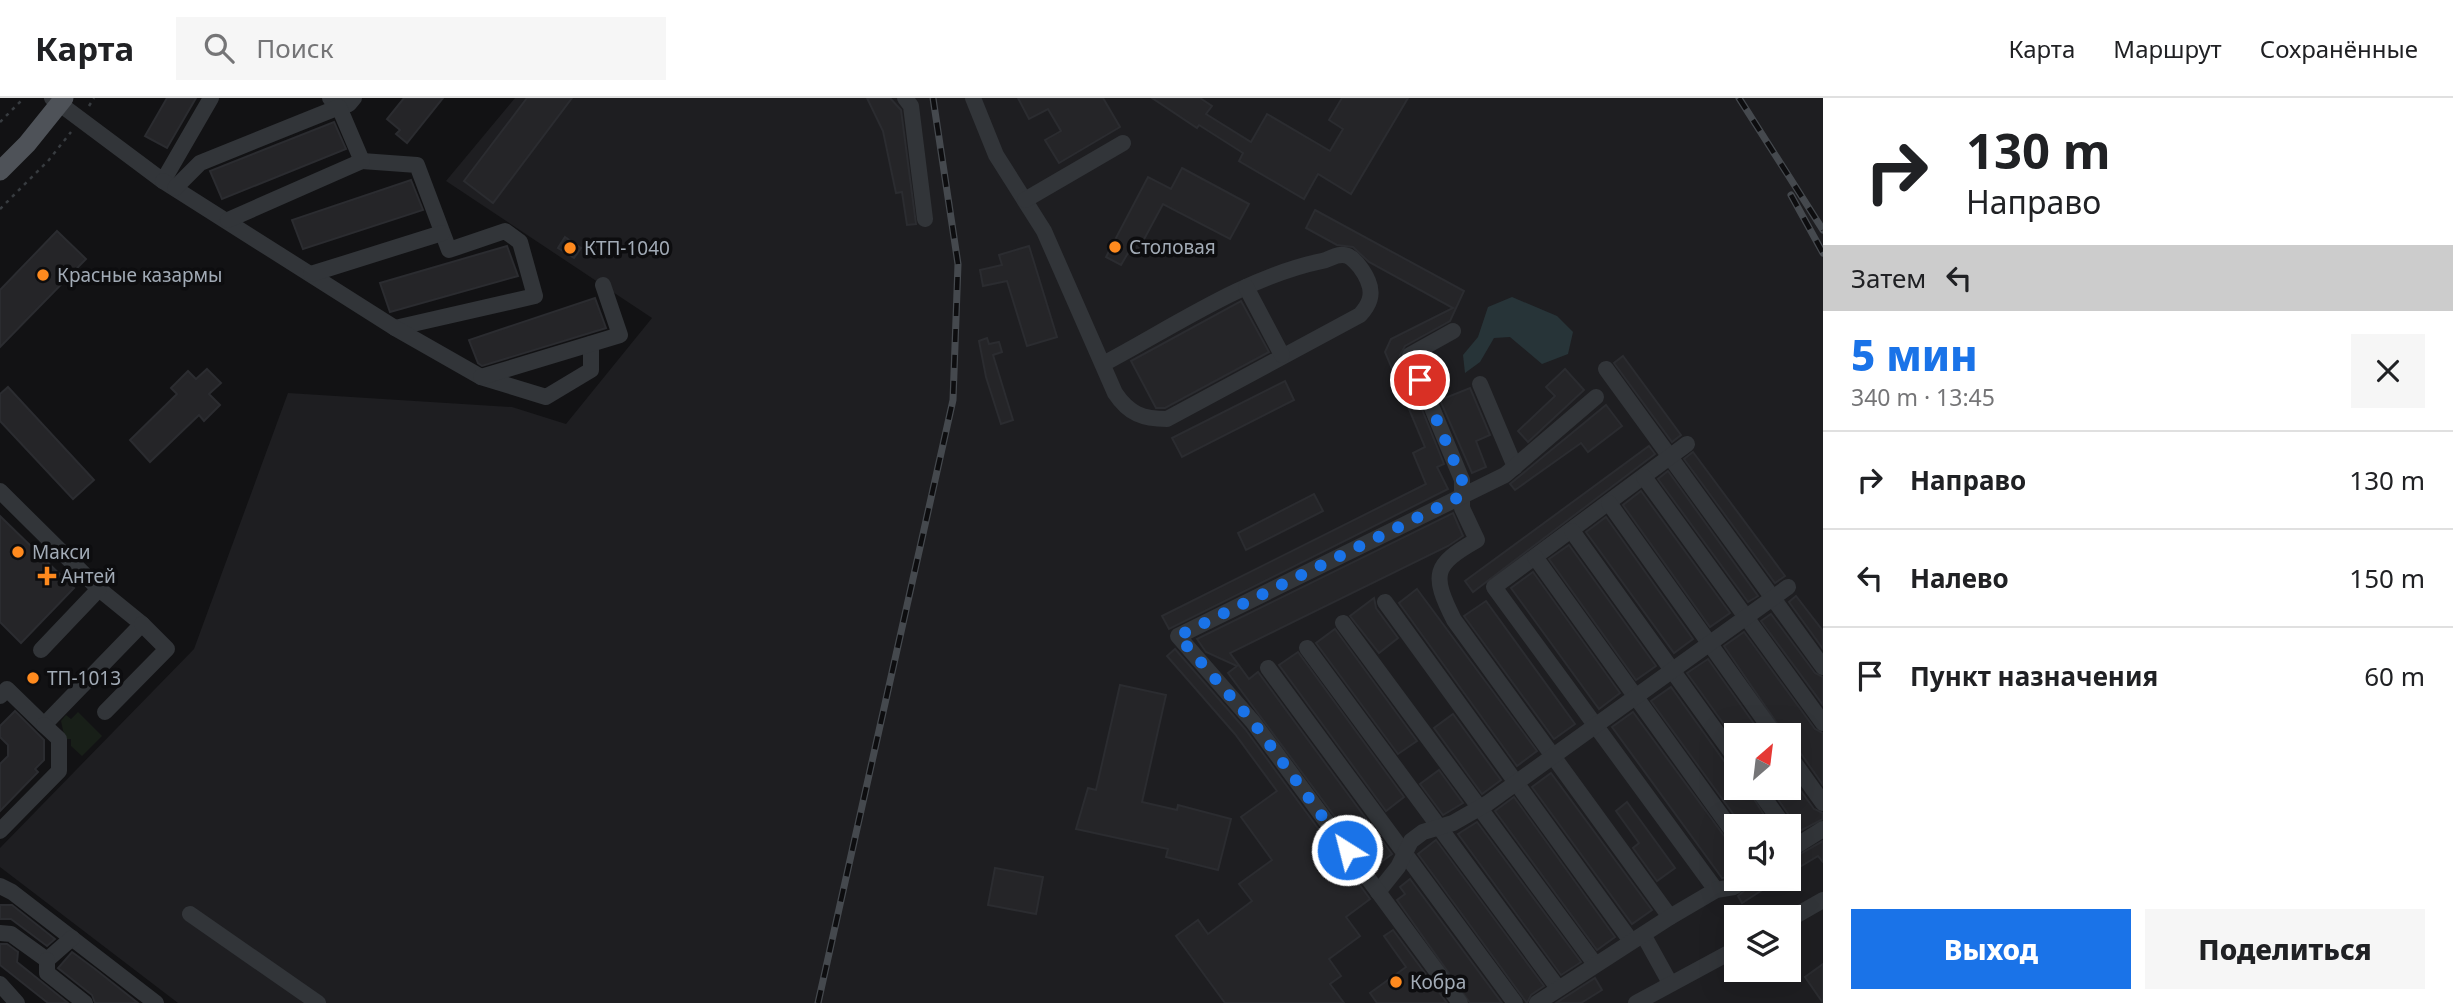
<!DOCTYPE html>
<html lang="ru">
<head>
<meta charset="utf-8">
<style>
  body { margin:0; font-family:"Noto Sans",sans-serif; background:#f6f6f6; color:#202124; height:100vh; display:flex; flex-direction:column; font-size:26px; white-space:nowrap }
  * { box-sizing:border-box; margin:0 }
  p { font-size:23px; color:#757577 }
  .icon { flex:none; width:38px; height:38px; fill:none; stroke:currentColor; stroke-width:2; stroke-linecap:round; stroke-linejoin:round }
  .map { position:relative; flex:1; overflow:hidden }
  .panel { display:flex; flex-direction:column; background:#fff; width:630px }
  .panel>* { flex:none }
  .top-card { background:#fff; color:#202124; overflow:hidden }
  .needle { width:46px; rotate:28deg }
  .fabs { position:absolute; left:1724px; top:625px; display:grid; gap:14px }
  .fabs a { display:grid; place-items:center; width:77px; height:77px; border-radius:0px; background:#fff; box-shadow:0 7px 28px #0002; font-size:35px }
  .pin { position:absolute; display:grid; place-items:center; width:60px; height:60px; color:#fff; margin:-30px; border:4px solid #fff; border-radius:50%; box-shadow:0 2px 7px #0007 }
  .me { position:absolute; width:77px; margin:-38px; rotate:324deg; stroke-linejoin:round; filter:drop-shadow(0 0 5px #0008) }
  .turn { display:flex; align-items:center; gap:24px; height:147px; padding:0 28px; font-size:32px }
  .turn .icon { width:91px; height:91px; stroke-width:2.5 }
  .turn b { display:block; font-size:49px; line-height:60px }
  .then { display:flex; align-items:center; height:66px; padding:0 28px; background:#0003; gap:14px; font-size:26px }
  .round { display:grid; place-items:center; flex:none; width:74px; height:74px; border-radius:0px; background:#f6f6f6 }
  .overview { display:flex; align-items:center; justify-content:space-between; height:119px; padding:0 28px }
  h1 { font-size:42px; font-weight:800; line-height:52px; color:#1a73e8 }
  .button { display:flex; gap:14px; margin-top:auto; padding:14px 28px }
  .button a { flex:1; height:80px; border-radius:0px; background:#1a73e8; color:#fff; font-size:28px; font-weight:800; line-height:80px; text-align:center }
  .button a+a { background:#f6f6f6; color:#202124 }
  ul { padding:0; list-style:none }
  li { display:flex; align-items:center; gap:21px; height:98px; padding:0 28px; border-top:2px solid #e0e0e0 }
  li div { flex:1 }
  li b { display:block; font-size:26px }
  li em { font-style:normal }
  header { display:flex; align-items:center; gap:42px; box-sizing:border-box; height:98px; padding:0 35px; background:#fff; border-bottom:2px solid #e0e0e0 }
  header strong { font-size:33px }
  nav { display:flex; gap:38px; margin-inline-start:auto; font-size:24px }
  .search { width:490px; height:63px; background:#f6f6f6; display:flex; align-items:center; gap:18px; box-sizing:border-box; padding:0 24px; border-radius:0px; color:#757577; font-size:26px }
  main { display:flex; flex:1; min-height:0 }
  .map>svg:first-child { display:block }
</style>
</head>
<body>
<header>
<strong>Карта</strong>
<div class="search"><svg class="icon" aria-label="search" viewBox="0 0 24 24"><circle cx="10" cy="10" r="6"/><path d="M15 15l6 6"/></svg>Поиск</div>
<nav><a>Карта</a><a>Маршрут</a><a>Сохранённые</a></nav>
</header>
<main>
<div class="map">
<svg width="1823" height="905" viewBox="0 0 1823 905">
  <rect width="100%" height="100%" fill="#121214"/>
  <path fill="#1e1e21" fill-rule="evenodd" d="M515 0H1823V905H178L0 769V750L194 551 288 295 512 309 566 326 652 220 446 83ZM1736 637H1788V690H1736ZM1736 728H1788V780H1736ZM1736 819H1788V872H1736Z"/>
  <polygon fill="#181f18" points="78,614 102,638 82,658 71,648 71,641 65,641 61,623 66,617 71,621"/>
  <polygon fill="#273438" points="1512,199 1557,218 1573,234 1568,256 1542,266 1510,239 1494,240 1480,264 1465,275 1463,257 1478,239 1488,209"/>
  <g fill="#252528" stroke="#2b2c30" stroke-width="2">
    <polygon points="167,0 196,0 167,50 145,38"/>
    <polygon points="404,0 443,0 407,45 396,36 400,32 387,21"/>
    <polygon points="527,0 572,0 493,105 464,83"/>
    <polygon points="867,0 890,0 901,12 916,126 907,127 902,94 896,95 883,33"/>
    <polygon points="1018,0 1103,0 1120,29 1059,65 1045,42 1061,33 1048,11 1029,21"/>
    <polygon points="1152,0 1200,0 1212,8 1206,16 1251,44 1267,16 1330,53 1343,31 1329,22 1342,0 1408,0 1351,96 1318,76 1304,101 1239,63 1243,55 1199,27 1197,30"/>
    <polygon points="334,24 346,51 222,101 210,73"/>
    <polygon points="1182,70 1249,106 1230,141 1163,106 1135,158 1128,155 1121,167 1106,159 1148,79 1171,91"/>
    <polygon points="411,82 423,112 303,151 292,122"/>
    <polygon points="1315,112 1464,193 1450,223 1405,248 1400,257 1444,366 1437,369 1448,391 1169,531 1162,518 1426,386 1413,355 1425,349 1385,254 1391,241 1453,210 1369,164 1353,149 1337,147 1306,130"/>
    <polygon points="57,133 86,161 0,249 0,192"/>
    <polygon points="565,139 581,150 574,160 558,150"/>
    <polygon points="507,148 518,178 390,214 380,185"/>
    <polygon points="1029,148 1057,239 1027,248 1007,183 983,188 980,172 1002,167 999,157"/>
    <polygon points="595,200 606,230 482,268 478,265 469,242"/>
    <polygon points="1241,203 1269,254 1165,310 1156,310 1131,263"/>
    <polygon points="987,240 989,246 999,244 1002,254 993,257 1013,322 1001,326 986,279 979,243"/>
    <polygon points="1623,258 1681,337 1672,344 1614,265"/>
    <polygon points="207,271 221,285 209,296 220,307 204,323 199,317 150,364 130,342 177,296 171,290 188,273 196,281"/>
    <polygon points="1565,271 1584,292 1528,344 1518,333 1555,298 1546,289"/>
    <polygon points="1285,283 1294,302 1182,359 1172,340"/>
    <polygon points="8,289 94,382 73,401 0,323 0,296"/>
    <polygon points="1470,290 1490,337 1476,343 1486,369 1472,375 1440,302"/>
    <polygon points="1606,307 1622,328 1588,354 1581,345 1515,392 1510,386"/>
    <polygon points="1649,348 1655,356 1473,494 1465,483"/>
    <polygon points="1693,354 1785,478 1775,485 1684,361"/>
    <polygon points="1668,373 1758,498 1748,504 1658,381"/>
    <polygon points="1641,393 1730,515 1710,529 1623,407"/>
    <polygon points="1314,396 1323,413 1246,452 1238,435"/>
    <polygon points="1453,415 1463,438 1448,448 1230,555 1249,581 1258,574 1392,756 1373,770 1228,575 1237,568 1206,554 1197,541"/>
    <polygon points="0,418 74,490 21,545 0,524"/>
    <polygon points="1606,419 1693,541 1674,555 1586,434"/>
    <polygon points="1569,447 1656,568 1636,582 1549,461"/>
    <polygon points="1533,474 1620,595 1599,611 1511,490"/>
    <polygon points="1417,491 1537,653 1517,668 1399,505"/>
    <polygon points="1796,498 1823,533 1823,551 1789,504"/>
    <polygon points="1374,500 1376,510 1398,540 1379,555 1350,518"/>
    <polygon points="1486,503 1575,626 1554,641 1464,518"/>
    <polygon points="1771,516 1815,575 1823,579 1823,607 1761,523"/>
    <polygon points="1335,531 1417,643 1398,656 1316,545"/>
    <polygon points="1744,534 1815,631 1823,635 1823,687 1797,650 1788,646 1788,637 1785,637 1724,548"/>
    <polygon points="1175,551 1245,631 1370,801 1346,819 1360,838 1329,861 1341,878 1330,886 1344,905 1225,905 1176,838 1198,822 1208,836 1252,803 1239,786 1272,762 1241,719 1277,693 1235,636 1167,558"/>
    <polygon points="1298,554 1404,699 1386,713 1279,567"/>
    <polygon points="1708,561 1762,637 1736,637 1736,643 1687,575"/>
    <polygon points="1120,587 1166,597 1142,704 1177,712 1178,707 1231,721 1218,772 1166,759 1168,751 1076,731 1088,690 1096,692"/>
    <polygon points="1671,589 1727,667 1736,671 1736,690 1747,690 1771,728 1742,728 1651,603"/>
    <polygon points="15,613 44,642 44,662 35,671 38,674 0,713 0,666 8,658 8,647 0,639 0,628"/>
    <polygon points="1633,614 1736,754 1736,775 1730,779 1722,780 1612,629"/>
    <polygon points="1453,616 1501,682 1482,696 1434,630"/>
    <polygon points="1439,672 1463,705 1443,717 1420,686"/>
    <polygon points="1551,675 1652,812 1632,826 1532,689"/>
    <polygon points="1788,675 1814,711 1823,715 1823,721 1800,733 1770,690 1788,690"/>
    <polygon points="1514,699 1615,839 1597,852 1495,713"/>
    <polygon points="1627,704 1675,770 1657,783 1633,750 1639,745 1616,713"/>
    <polygon points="1477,724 1581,864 1561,877 1458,736"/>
    <polygon points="1436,742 1544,888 1531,897 1527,905 1418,756"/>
    <polygon points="1823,743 1823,764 1818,758 1788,776 1788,763"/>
    <polygon points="995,770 1043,779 1036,816 988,807"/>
    <polygon points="1759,780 1781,780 1742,805 1738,798"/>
    <polygon points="1410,781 1502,905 1470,905 1397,802 1405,796 1400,789"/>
    <polygon points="0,807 12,807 55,841 47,848 11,821 0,821"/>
    <polygon points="1393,832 1447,905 1377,905 1370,895 1406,869 1384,838"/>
    <polygon points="0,846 7,846 18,854 17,864 68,905 48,905 0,867"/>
    <polygon points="72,854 95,871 138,905 95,905 92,897 58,870"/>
    <polygon points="1823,866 1823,905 1805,879"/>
    <polygon points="1595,880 1602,892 1581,905 1556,905"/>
  </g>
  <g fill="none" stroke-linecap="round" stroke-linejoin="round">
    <g stroke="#383c40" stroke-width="2.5" stroke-dasharray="3.5 5" stroke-linecap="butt">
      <polyline points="89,8 94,0"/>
      <polyline points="0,24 24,0"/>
      <polyline points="0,111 48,63 71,34"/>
    </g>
    <g stroke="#323539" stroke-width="16">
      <polyline points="52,0 163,83 211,0"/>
      <polyline points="330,0 339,9 349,6 354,0"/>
      <polyline points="905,0 911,8 925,121"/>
      <path d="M973 0 996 57 1044 133 1115 295C1129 316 1143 321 1167 321L1360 217C1369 207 1374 197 1368 183 1365 175 1356 162 1348 158 1338 154 1331 161 1322 163 1245 179 1173 229 1103 266"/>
      <polyline points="362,63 417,67 449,152 505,133 520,144 535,198 395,230"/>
      <polyline points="163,83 395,230 481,279 546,299 591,272 591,246"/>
      <polyline points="175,90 200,65 339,9 362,63 228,122"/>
      <polyline points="1025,102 1123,45"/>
      <polyline points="311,176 442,135"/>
      <polyline points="1246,189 1282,257"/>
      <path d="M1453 233 1410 257 1462 382V410L1477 442C1433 467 1431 476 1454 522L1670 819"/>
      <polyline points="1606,271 1823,569"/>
      <polyline points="481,279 620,237 603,187"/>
      <polyline points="1480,286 1515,369"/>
      <polyline points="1687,346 1494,489 1716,792"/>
      <polyline points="1644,379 1823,625"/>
      <polyline points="0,393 99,491 142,526 44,627 7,591 0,598"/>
      <polyline points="1609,405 1775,637"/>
      <polyline points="1572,433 1736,661"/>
      <polyline points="1535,459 1736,738"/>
      <polyline points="1385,504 1631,843"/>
      <polyline points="1343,525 1595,866"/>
      <polyline points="1307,550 1558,890"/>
      <polyline points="41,552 99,491"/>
      <polyline points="1268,570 1515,905"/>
      <polyline points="105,614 167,551 142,526"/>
      <polyline points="1788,656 1823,705"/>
      <polyline points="1757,690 1784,728"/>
      <polyline points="0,733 59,673 59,641 44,627"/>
      <polyline points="1788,753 1823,731"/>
      <polyline points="0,788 12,794 156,905"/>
      <polyline points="1378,794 1398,769 1411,743 1423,734 1453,725 1488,705 1788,489"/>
      <polyline points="190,816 318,905"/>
      <polyline points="1788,822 1823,802"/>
      <polyline points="0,835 11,836 47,862 72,840"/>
      <polyline points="1644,838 1670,885"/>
      <polyline points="47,862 47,875 85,905"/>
      <polyline points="0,886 17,905"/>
      <polyline points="1460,905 1253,624 1178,538 1505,377 1596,299"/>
      <polyline points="1537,905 1670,819 1716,792 1734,789 1747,780"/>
      <polyline points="1636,905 1736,851"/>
    </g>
    <polyline stroke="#4e5258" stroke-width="19" points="0,73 27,46 64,0"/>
    <g stroke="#45494e" stroke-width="7">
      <g id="rail">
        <polyline points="1739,0 1823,132"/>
        <polyline points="1791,97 1823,155"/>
        <polyline points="818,905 953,302 958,166 933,0"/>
      </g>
    </g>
    <use href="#rail" stroke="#0d0d0f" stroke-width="4.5" stroke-dasharray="13" stroke-linecap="butt"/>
  </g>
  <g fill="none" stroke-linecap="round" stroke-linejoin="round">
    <polyline stroke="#1a73e8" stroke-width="12" stroke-dasharray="0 21.6" points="1347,752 1253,624 1178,538 1461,398 1462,382 1420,282"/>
  </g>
  <g fill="#ff8a1e" stroke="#0d0d0f" stroke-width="2.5">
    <circle cx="1115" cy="149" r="7"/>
    <circle cx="570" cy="150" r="7"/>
    <circle cx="43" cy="177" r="7"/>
    <circle cx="18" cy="454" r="7"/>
    <path d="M43.5 467.5h7v7h7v7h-7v7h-7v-7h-7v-7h7z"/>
    <circle cx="33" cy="580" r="7"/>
    <circle cx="1396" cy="884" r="7"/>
  </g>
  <g text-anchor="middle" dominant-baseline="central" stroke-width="7" stroke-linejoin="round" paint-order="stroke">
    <g font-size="19" fill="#a2abb6" stroke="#0d0d0f" text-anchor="start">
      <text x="1129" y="149">Столовая</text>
      <text x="584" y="150">КТП-1040</text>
      <text x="57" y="177">Красные казармы</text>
      <text x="32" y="454">Макси</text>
      <text x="61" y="478">Антей</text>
      <text x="47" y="580">ТП-1013</text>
      <text x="1410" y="884">Кобра</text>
    </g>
  </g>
</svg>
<div class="fabs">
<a><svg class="needle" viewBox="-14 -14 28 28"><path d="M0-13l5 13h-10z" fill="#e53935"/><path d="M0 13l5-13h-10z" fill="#757577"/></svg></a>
<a><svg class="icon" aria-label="sound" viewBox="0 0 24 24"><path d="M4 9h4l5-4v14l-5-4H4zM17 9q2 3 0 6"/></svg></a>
<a><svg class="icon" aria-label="layers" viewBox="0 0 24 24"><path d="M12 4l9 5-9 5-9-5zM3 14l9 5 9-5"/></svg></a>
</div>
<div class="pin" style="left:1420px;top:282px;background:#d93025"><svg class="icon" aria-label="arrive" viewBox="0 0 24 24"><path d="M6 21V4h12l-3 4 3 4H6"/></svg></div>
<svg class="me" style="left:1347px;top:752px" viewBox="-20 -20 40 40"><circle r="17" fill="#1a73e8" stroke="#fff" stroke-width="3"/><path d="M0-11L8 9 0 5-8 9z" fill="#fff"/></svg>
</div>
<section class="panel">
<div class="top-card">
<div class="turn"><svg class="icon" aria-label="right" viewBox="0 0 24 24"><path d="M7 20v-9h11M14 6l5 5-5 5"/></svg><div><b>130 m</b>Направо</div></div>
<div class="then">Затем<svg class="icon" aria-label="left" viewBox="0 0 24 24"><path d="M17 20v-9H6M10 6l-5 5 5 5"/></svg></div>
</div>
<div class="overview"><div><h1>5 мин</h1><p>340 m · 13:45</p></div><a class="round"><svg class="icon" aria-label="close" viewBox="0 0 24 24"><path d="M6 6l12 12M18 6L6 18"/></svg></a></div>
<ul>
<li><svg class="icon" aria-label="right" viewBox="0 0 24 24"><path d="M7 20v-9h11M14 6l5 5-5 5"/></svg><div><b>Направо</b></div><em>130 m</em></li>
<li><svg class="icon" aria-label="left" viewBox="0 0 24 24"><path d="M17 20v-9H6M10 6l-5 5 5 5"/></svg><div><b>Налево</b></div><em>150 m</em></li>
<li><svg class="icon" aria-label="arrive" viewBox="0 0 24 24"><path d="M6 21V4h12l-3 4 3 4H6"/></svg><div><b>Пункт назначения</b></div><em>60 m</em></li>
</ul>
<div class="button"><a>Выход</a><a>Поделиться</a></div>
</section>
</main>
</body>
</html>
